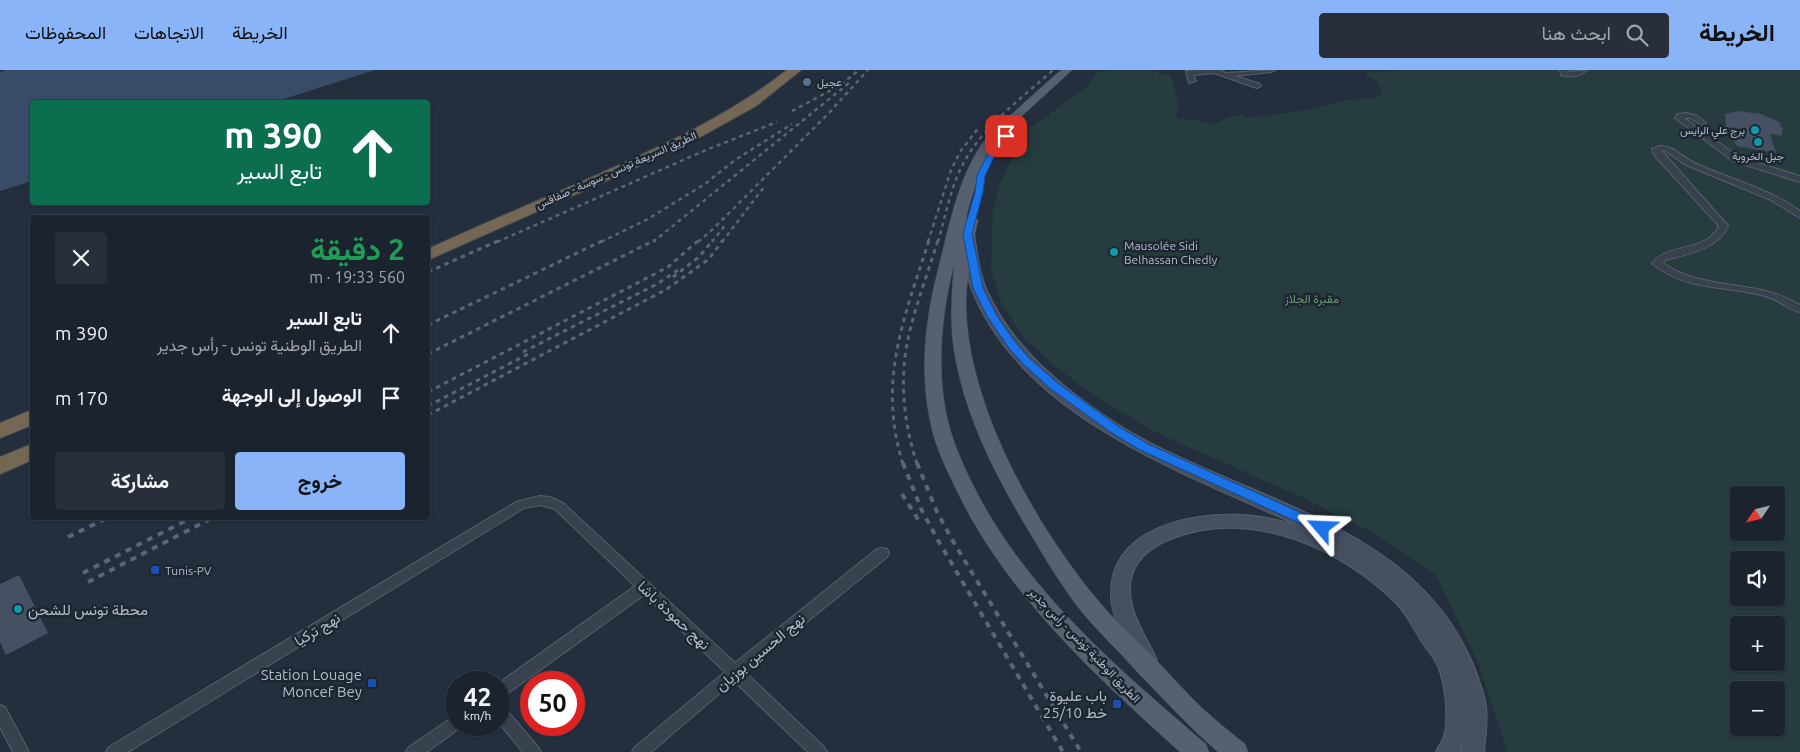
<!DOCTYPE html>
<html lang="ar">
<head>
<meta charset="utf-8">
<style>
  body { margin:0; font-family:Ubuntu,Vazirmatn,sans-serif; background:#282f3a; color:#f1f3f6; direction:rtl; height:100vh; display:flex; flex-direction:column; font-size:19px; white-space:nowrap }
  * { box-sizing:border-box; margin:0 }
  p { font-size:16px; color:#a0a4aa }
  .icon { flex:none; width:28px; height:28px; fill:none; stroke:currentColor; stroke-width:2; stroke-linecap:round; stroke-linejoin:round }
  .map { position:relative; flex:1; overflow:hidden; direction:ltr }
  .drawer { position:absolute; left:30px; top:145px; width:400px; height:305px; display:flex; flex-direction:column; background:#1b232e; border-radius:5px; box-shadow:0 1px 4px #0004,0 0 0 1px #39404a; direction:rtl }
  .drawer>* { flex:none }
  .guide { position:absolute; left:30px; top:30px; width:400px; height:105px; border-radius:5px; box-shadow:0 1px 4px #0004,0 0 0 1px #39404a; direction:rtl; background:#0b6e4f; color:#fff; overflow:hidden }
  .needle { width:32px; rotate:235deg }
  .buttons { position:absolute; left:1730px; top:416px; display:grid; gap:10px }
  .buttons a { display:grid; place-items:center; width:55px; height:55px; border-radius:5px; background:#1b232e; box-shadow:0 1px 4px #0004,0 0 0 1px #39404a; font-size:25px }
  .speed { position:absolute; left:445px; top:601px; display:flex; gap:10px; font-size:25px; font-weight:700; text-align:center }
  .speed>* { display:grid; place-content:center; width:65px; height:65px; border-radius:50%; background:#1b232e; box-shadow:0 1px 4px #0004,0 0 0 1px #39404a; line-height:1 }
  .speed small { font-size:12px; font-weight:400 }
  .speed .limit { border:8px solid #d22; background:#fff; color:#111 }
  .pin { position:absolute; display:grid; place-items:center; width:42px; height:42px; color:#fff; margin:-21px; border-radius:10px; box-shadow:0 2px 8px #0006 }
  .me { position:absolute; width:55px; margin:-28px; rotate:296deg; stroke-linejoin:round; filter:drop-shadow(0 0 4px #0008) }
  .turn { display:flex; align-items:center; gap:18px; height:105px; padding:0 25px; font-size:22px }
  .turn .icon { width:65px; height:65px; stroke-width:2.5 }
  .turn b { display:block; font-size:35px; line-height:42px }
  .round { display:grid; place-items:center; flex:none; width:52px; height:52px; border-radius:5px; background:#282f3a }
  .overview { display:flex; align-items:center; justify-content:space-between; height:85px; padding:0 25px }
  h1 { font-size:30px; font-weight:700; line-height:38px; color:#1e9e55 }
  .action { display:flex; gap:10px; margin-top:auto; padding:10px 25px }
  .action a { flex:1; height:58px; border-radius:5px; background:#8ab4f8; color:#111; font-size:20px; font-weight:700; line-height:58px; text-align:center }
  .action a+a { background:#282f3a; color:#f1f3f6 }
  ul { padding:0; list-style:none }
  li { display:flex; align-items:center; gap:15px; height:65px; padding:0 25px }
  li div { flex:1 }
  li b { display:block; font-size:19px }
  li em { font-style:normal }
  header { display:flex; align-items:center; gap:30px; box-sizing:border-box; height:70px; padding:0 25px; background:#8ab4f8; color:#111 }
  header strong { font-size:24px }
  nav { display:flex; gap:28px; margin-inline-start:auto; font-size:18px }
  .search { width:350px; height:45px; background:#282f3a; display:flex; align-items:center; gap:12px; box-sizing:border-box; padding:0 18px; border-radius:5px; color:#a0a4aa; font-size:19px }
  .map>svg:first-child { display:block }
</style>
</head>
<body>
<header>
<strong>الخريطة</strong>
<div class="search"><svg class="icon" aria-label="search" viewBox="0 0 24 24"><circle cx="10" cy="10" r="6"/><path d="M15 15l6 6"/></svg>ابحث هنا</div>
<nav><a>الخريطة</a><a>الاتجاهات</a><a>المحفوظات</a></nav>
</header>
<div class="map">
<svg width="1800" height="682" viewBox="0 0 1800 682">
  <rect width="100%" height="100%" fill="#242f3e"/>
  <path fill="#263c3f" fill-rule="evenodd" d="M1115 0H1153L1160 4 1171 5 1179 37 1175 48 1196 50 1211 55 1229 47 1242 45 1246 48 1308 40 1345 30 1375 28 1382 24 1378 12 1363 3 1405 0H1800V682H1508L1479 595 1436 505 1375 464 1299 426 1155 362 1103 331 1061 301 1024 268 1001 232 991 200 993 143 999 116 1024 62 1087 17 1097 2ZM1739 425H1776V462H1739ZM1739 490H1776V528H1739ZM1739 555H1776V592H1739ZM1739 620H1776V658H1739Z"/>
  <polygon fill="#394c67" points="6,0 375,0 274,32 32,32 32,111 0,121 0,2"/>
  <g fill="#455162">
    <polygon points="1738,41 1761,44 1779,52 1783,59 1781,66 1770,64 1776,83 1737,76 1726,57 1725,44"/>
    <polygon points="19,505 48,563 6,585 0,572 0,514"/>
  </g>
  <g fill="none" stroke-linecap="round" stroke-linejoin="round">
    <g stroke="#565f6c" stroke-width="2">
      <g id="street">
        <polygon points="1200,0 1219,0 1226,3 1275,0 1271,2 1235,6 1260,14 1261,16 1257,18 1214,3 1193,5 1196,11 1189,13 1186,1"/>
        <path d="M1560 0H1568V2L1587 0C1579 7 1571 8 1561 5Z"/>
        <polygon points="1687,43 1697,46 1706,53 1702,55 1690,48 1684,48 1739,87 1800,106 1800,112 1733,91 1675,48 1677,44"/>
        <path d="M1660 76C1673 76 1680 85 1691 91 1727 109 1767 117 1800 141V148L1771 130 1698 100 1684 94 1666 81 1661 80 1728 156C1719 179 1687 184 1665 190L1663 193C1704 222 1756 208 1800 235V242C1787 239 1777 228 1761 225 1721 215 1689 221 1654 195L1652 193C1668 173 1708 182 1719 156L1655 86 1652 79Z"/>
        <polygon points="540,426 550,427 563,433 735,593 877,479 882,478 887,479 889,483 887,487 745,602 824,677 827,682 808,682 734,611 651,682 632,682 635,677 725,602 644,525 504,626 499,627 499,613 635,516 555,439 540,435 524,438 128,682 106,682 109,677 516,432"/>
        <polygon points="0,635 5,637 29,682 13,682 0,657"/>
        <polygon points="499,635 504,637 538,677 541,682 523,682 499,653"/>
        <polygon points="456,645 456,655 462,655 461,657 427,682 406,682 409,677"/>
      </g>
    </g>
    <g stroke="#565f6c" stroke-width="2">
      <path id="secondary" d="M967 160 974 164C977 183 979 203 987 221 1005 261 1034 292 1068 319 1093 339 1121 358 1150 373 1279 440 1444 467 1485 631 1489 646 1485 667 1484 682H1462V675L1459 682H1436C1438 677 1441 673 1443 669 1450 651 1445 610 1437 594 1433 586 1427 579 1422 572 1414 559 1408 546 1397 534 1343 479 1253 439 1176 467 1158 473 1138 485 1132 505 1123 535 1145 564 1157 590L1154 596 1147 599 1140 596C1128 575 1112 551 1111 526 1109 459 1189 442 1242 445 1263 446 1283 451 1302 457 1186 404 1023 348 972 220 965 202 963 182 960 164Z"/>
    </g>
    <g stroke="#414a57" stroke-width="1">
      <path id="primary" d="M1061 0H1072L999 67C983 92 973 119 966 148L971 146 978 150C972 177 967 204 966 232 966 332 1034 453 1096 528 1114 550 1135 569 1154 588 1170 604 1185 622 1201 637 1215 650 1230 662 1245 674L1248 682H1218C1190 658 1166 631 1140 605 1121 583 1099 563 1081 541 1061 515 1044 487 1027 458 993 401 962 340 953 273 950 246 952 220 954 194 942 243 936 297 947 347 952 370 961 390 971 411 1023 518 1117 598 1206 674L1209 682H1180C1093 604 1004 522 954 415 944 394 934 373 930 350 919 299 926 245 939 196 950 152 960 99 990 63 996 56 1005 50 1012 44 1028 29 1044 15 1061 0Z"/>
    </g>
    <g stroke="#434c59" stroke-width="2">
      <g id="highway">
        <path d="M787 0H801L756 36 684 76 428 190V179C483 154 539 130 595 106 662 76 729 46 787 0Z"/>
        <polygon points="32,340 32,355 0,368 0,353"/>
        <polygon points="32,374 32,390 0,404 0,387"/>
      </g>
    </g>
    <use href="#street" fill="#38414e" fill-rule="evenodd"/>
    <use href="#secondary" fill="#465061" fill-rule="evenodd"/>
    <use href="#primary" fill="#56606e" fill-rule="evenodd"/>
    <use href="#highway" fill="#746855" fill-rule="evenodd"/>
    <g stroke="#5a6575" stroke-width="2.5" stroke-dasharray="4 4" stroke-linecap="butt">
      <polyline points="792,41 839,16 859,0"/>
      <polyline points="497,172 706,80 777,52"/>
      <polyline points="601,172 648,149 705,114 735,90 792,54"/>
      <polyline points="653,172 849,13"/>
      <polyline points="698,172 714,158 827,45 868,0"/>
      <polyline points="712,172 726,154"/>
      <polyline points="722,172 764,117"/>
      <polyline points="928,172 951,100 960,82 979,57"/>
      <path d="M938 172C945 148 950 120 961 98 981 57 1020 30 1053 0"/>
    </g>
    <g stroke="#5a6575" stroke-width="3" stroke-dasharray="4.5 4.5" stroke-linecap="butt">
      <polyline points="428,202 500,170"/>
      <polyline points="673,207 699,187 713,170"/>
      <polyline points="428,255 604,170"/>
      <polyline points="523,282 657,214 678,200"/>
      <polyline points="428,284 655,170"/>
      <polyline points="428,322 668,197 699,170"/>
      <polyline points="428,336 532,282"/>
      <polyline points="428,345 667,219 709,189 723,170"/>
      <path d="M903 394C877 311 904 249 929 170"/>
      <path d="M917 394C904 354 899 311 908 269 915 236 928 203 938 170"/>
    </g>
    <g stroke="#5a6575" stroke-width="4" stroke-dasharray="6 6" stroke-linecap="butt">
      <polyline points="903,393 922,441 939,472 1063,682"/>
      <polyline points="917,393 937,442 954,473 1081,682"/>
      <polyline points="902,424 921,454"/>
      <polyline points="68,467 107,448"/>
      <polyline points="83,503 191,448"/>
      <polyline points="88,512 212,448"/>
    </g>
  </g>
  <polygon fill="#1a73e8" stroke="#114b97" points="1003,65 1010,66 997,81 985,106 983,122 972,164 983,218 997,246 1015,272 1030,289 1059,314 1121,358 1148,374 1326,454 1328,458 1326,461 1317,461 1140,380 1112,363 1051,319 1023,294 1008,277 987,246 973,218 963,164 975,122 977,106 990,80"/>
  <circle fill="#5c6f8a" stroke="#1d2633" stroke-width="2" cx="807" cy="12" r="5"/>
  <g fill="#0f9aa8" stroke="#1d2633" stroke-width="2">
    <circle cx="1755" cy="60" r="5"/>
    <circle cx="1758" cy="72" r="5"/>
    <circle cx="1114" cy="182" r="5"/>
    <circle cx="18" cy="539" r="5"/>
  </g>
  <g fill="#1a4fb4" stroke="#1d2633" stroke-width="2">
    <rect x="150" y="495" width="10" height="10" rx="2.5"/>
    <rect x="367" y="608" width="10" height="10" rx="2.5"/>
    <rect x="1112" y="629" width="10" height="10" rx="2.5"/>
  </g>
  <g text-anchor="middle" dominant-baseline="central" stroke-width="5" stroke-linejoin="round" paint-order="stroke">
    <g font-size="11" fill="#b4bcc9" stroke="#1d2633" text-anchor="start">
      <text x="817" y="12">عجيل</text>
      <text x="1745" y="60" text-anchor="end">برج علي الرايس</text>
      <text x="1758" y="86" text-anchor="middle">جبل الخروبة</text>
    </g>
    <g font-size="11" fill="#b4bcc9" stroke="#1d2633">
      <text transform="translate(616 100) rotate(-24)">الطريق السريعة تونس - سوسة - صفاقس</text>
    </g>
    <g font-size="12" fill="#b4bcc9" stroke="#1d2633" text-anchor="start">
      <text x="1124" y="175">Mausolée Sidi<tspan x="1124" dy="14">Belhassan Chedly</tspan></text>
      <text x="165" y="500">Tunis-PV</text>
    </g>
    <g font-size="12" fill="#6b9a76" stroke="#1d2633">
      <text x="1312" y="228">مقبرة الجلاز</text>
    </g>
    <g font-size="12" fill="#b4bcc9" stroke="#1d2633">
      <text transform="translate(1085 575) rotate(46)">الطريق الوطنية تونس - رأس جدير</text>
    </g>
    <g font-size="15" fill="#b4bcc9" stroke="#1d2633" text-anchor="end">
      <text x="28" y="539" text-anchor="start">محطة تونس للشحن</text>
      <text x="362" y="604">Station Louage<tspan x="362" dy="17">Moncef Bey</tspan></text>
      <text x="1107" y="625">باب عليوة<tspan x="1107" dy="17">خط 25/10</tspan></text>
    </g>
    <g font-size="15" fill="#b4bcc9" stroke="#1d2633">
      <text transform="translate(674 545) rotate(43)">نهج حمودة باشا</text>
      <text transform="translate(317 559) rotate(-31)">نهج تركيا</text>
      <text transform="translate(760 582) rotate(-40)">نهج الحسين بوزيان</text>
    </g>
  </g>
</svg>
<div class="buttons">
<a><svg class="needle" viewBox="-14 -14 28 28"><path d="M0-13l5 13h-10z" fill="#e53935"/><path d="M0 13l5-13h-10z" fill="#a0a4aa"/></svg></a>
<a><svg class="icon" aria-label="sound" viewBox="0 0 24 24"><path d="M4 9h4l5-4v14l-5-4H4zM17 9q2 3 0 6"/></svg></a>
<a>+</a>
<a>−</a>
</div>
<div class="speed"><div>42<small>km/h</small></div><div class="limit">50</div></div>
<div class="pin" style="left:1006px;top:66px;background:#d93025"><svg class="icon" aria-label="arrive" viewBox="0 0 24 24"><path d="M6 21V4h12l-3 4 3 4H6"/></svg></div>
<svg class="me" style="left:1322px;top:458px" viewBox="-20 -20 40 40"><path d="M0-17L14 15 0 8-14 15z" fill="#1a73e8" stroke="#fff" stroke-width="4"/></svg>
<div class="guide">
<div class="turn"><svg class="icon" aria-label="ahead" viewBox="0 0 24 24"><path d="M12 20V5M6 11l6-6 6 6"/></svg><div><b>390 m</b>تابع السير</div></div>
</div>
<section class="drawer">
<div class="overview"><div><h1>2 دقيقة</h1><p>560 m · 19:33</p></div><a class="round"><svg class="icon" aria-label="close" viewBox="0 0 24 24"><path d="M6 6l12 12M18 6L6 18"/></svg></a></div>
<ul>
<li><svg class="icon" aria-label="ahead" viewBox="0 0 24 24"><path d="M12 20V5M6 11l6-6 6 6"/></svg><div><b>تابع السير</b><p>الطريق الوطنية تونس - رأس جدير</p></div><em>390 m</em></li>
<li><svg class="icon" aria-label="arrive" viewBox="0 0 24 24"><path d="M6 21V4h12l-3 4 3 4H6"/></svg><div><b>الوصول إلى الوجهة</b></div><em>170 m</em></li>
</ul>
<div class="action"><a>خروج</a><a>مشاركة</a></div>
</section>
</div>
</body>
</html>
